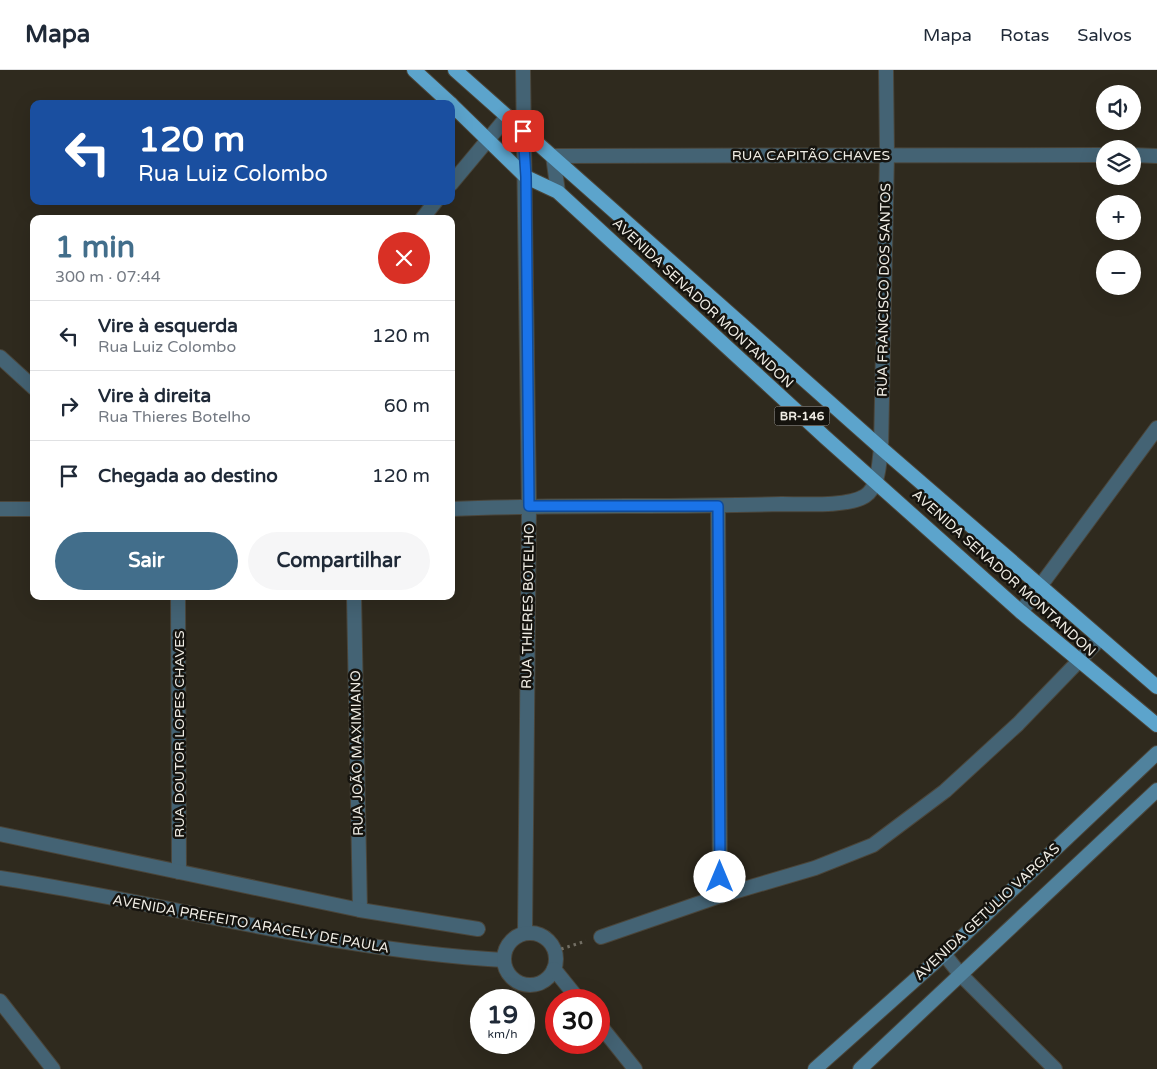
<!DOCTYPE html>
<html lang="pt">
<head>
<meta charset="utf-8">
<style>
  body { margin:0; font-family:"Varela Round",sans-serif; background:#f6f6f7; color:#1f2937; height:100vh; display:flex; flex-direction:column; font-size:19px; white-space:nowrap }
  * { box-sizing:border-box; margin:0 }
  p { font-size:16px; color:#747a83 }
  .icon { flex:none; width:28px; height:28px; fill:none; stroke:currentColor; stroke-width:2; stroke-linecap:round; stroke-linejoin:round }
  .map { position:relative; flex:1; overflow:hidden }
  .panel { position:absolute; left:30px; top:145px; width:425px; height:385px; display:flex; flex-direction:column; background:#fff; border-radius:10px; box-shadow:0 5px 20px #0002 }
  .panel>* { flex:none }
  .banner { position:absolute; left:30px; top:30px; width:425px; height:105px; border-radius:10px; box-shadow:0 5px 20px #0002; background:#1a4fa0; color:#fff; overflow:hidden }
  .controls { position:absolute; left:1096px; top:15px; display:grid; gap:10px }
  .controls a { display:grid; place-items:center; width:45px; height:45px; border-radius:50%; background:#fff; box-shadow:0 5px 20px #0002; font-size:25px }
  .speed { position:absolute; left:470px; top:919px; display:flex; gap:10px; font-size:25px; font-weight:700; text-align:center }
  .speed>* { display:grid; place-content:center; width:65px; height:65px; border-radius:50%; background:#fff; box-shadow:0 5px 20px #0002; line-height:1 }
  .speed small { font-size:12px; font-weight:400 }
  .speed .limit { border:8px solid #d22; background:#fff; color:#111 }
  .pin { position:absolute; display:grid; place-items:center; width:42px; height:42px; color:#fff; margin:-21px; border-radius:10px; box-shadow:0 2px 8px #0006 }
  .me { position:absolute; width:55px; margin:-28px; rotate:0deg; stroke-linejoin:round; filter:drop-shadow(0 0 4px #0008) }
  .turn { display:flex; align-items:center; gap:18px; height:105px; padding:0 25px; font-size:22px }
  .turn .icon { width:65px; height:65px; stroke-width:2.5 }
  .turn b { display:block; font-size:35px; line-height:42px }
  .round { display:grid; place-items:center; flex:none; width:52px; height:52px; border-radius:26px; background:#f6f6f7 }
  .headline { display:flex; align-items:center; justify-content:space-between; height:85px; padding:0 25px }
  h1 { font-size:30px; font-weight:800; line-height:38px; color:#426e8b }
  .action { display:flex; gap:10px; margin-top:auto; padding:10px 25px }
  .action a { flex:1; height:58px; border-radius:30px; background:#426e8b; color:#fff; font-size:20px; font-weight:800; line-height:58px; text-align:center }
  .action a+a { background:#f6f6f7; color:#1f2937 }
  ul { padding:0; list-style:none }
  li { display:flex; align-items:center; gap:15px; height:70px; padding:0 25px; border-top:1px solid #e0e1e3 }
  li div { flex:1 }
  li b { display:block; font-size:19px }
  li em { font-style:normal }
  header { display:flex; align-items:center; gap:30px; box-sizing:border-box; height:70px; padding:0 25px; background:#fff; border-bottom:1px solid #e0e1e3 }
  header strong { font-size:24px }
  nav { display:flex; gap:28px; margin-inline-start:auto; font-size:18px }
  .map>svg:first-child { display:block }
</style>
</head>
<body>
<header>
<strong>Mapa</strong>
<nav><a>Mapa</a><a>Rotas</a><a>Salvos</a></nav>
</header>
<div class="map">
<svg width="1157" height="999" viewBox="0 0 1157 999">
  <rect width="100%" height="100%" fill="#2f2a1e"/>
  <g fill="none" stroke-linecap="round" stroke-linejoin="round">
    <g stroke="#4a453a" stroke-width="16">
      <g id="minor">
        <polyline points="523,0 529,436 525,863"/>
        <polyline points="1132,85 1157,86"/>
        <polyline points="451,114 506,48"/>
        <polyline points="558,122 553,86 1105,85"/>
        <polyline points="422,149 436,131"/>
        <polyline points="0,287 34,318"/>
        <polyline points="718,436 720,826"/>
        <polyline points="0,439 34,439"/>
        <path d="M451 439C561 434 672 438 782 434 803 434 848 437 865 426 879 417 879 393 881 378L887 84 886 0"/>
        <polyline points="178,526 179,802"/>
        <polyline points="354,526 360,840"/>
        <polyline points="1021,542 1157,358"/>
        <polyline points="0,764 360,840 478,859"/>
        <path d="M0 808C168 834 333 880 503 890"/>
        <circle cx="530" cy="889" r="26"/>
        <polyline points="601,867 720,826 815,798 873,775 945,721 1018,654 1100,569"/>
        <polyline points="944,884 960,904 1055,999"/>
        <polyline points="554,899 579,930"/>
        <polyline points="0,931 53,999"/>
        <polyline points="599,954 635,999"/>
      </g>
    </g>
    <g stroke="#4a453a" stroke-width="16">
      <g id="secondary">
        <polyline points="815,999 944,884 1157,683"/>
        <polyline points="860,999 1157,720"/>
      </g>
    </g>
    <g stroke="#4a453a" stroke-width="16">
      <g id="trunk">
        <polyline points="414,0 451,34"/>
        <polyline points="455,0 881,378 1157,617"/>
        <polyline points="451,34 526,107 558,122 826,368 1021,542 1157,655"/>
      </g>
    </g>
    <polyline stroke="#726e63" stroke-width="3" stroke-dasharray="2.5 4" stroke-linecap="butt" points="555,881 586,871"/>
    <use href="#minor" stroke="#446374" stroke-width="14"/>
    <use href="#secondary" stroke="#50829d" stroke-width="14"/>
    <use href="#trunk" stroke="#5ca4cc" stroke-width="14"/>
  </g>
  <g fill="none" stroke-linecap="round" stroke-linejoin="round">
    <g stroke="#114b97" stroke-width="12">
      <polyline id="route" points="523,61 526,107 529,436 718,436 720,807"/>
    </g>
    <use href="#route" stroke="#1a73e8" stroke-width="9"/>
  </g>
  <g text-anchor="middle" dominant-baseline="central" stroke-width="5" stroke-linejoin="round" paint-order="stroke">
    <rect fill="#15130e" stroke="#aeaba4" stroke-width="1" x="774.5" y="336.5" width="55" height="19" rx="4"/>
    <g font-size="12" font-weight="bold" fill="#efece4">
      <text x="802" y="346">BR-146</text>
    </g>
    <g font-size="14" fill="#efece4" stroke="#15130e">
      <text x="811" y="85">RUA CAPITÃO CHAVES</text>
      <text transform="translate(884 220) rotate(-89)">RUA FRANCISCO DOS SANTOS</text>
      <text transform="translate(703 233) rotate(43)">AVENIDA SENADOR MONTANDON</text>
      <text transform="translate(1004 503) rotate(42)">AVENIDA SENADOR MONTANDON</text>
      <text transform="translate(528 536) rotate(-89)">RUA THIERES BOTELHO</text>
      <text transform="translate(179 664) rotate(-90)">RUA DOUTOR LOPES CHAVES</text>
      <text transform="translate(357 683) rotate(-91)">RUA JOÃO MAXIMIANO</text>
      <text transform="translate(987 842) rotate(-43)">AVENIDA GETÚLIO VARGAS</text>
      <text transform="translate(251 854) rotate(10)">AVENIDA PREFEITO ARACELY DE PAULA</text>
    </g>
  </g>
</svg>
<div class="controls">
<a><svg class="icon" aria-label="sound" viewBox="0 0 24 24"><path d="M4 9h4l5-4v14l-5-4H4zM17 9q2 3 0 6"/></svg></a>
<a><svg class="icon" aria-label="layers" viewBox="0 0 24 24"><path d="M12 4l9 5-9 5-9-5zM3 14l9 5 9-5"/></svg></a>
<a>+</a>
<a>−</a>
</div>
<div class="speed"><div>19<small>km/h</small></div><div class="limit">30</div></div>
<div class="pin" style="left:523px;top:61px;background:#d93025"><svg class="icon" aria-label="arrive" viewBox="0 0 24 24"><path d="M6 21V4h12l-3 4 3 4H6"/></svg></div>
<svg class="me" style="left:720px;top:807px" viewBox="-20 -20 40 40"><circle r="19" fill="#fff"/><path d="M0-13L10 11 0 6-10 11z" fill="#1a73e8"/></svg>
<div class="banner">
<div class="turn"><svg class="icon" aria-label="left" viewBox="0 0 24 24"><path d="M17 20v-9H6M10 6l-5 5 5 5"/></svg><div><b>120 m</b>Rua Luiz Colombo</div></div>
</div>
<section class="panel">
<div class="headline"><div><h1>1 min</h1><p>300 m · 07:44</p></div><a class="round" style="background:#d93025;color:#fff"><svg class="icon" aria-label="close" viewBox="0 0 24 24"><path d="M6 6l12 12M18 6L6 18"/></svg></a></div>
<ul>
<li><svg class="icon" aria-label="left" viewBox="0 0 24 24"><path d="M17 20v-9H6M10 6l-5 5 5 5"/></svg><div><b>Vire à esquerda</b><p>Rua Luiz Colombo</p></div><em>120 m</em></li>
<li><svg class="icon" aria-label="right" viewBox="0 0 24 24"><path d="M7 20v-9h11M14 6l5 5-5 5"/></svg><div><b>Vire à direita</b><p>Rua Thieres Botelho</p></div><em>60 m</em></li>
<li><svg class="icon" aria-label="arrive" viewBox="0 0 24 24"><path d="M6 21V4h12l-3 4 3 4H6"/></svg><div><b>Chegada ao destino</b></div><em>120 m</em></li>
</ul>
<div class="action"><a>Sair</a><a>Compartilhar</a></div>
</section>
</div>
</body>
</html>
